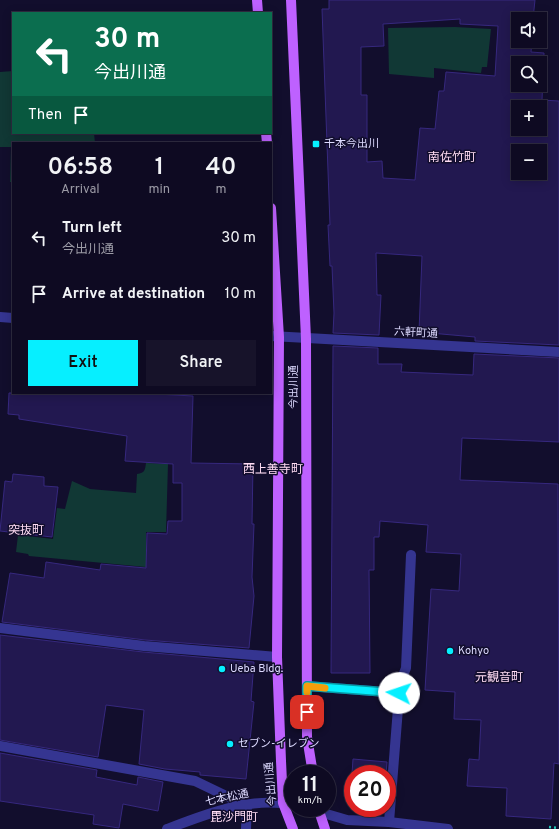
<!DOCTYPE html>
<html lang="en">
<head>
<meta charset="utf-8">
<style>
  body { margin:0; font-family:Overpass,"Noto Sans JP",sans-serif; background:#17132a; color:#f1f3f6; height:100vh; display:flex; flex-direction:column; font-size:15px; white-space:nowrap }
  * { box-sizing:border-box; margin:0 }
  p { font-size:13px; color:#9b9aa5 }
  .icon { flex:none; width:22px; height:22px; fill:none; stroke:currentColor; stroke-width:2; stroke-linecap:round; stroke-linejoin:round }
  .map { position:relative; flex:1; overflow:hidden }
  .panel { position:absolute; left:12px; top:142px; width:260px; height:252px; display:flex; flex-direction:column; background:#0e0a22; border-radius:0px; box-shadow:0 2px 10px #0003,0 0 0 1px #2e2b40 }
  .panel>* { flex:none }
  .top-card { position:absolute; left:12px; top:12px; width:260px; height:122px; border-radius:0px; box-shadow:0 2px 10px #0003,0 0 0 1px #2e2b40; background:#0b6e4f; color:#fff; overflow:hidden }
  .controls { position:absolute; left:511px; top:12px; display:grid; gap:8px }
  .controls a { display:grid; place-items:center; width:36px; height:36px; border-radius:0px; background:#0e0a22; box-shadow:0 2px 10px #0003,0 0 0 1px #2e2b40; font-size:20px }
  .speed { position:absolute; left:284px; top:765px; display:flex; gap:8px; font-size:20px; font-weight:700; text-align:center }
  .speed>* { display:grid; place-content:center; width:52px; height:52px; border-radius:50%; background:#0e0a22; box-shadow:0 2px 10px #0003,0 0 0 1px #2e2b40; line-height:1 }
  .speed small { font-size:10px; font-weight:400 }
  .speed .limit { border:6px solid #d22; background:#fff; color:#111 }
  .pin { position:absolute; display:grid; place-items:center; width:34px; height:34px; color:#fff; margin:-17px; border-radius:8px; box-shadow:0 2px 6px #0006 }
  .me { position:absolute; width:44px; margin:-22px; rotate:274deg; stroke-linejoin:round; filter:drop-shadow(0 0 3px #0008) }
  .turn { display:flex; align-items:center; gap:14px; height:84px; padding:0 16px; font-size:18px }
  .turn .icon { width:52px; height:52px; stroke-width:2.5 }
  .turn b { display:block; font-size:28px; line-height:34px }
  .then { display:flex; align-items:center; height:38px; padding:0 16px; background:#0003; gap:8px; font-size:15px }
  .eta { display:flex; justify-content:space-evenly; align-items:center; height:68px; text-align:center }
  .eta b { font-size:24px; font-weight:600; line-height:28px }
  .primary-button { display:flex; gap:8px; margin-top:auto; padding:8px 16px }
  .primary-button a { flex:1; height:46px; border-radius:0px; background:#06efff; color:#111; font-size:16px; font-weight:600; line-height:46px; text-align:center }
  .primary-button a+a { background:#17132a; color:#f1f3f6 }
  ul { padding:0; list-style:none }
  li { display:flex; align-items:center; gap:12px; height:56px; padding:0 16px }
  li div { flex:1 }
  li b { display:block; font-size:15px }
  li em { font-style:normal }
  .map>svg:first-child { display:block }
</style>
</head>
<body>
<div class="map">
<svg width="559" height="829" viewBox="0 0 559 829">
  <rect width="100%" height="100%" fill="#120e2d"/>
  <g fill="#113835">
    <polygon points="455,27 491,29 487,67 482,67 481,73 434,68 434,78 389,74 388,28"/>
    <polygon points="13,71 13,133 94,133 95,143 13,143 13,147 0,147 0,72"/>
    <polygon points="11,148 13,149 13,182 10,182"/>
    <path d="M146 463 168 464 166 532H146V567L29 556 28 554 16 552 18 535 53 539 57 508 65 509 72 481 90 489 136 493 137 474C145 473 145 470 146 463Z"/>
  </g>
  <g fill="#221850" stroke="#36287e" fill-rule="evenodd">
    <path d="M329 0H535L533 19H518V41H532L531 52 544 53 542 100 559 101V345L475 341V337L419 332 422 256 376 253 377 295H381L379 335 333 333 334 313 332 266H330L328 225H330L322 9H329ZM460 19V24L498 26 495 76 446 72 444 91H439L435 129 420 128 415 180 383 178 382 161 367 162V95H361V47L384 46 383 24ZM518 63H540V85H518ZM518 107H540V129H518ZM518 151H540V173H518Z"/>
    <polygon points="333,346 378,348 378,364 402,364 401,372 473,375 474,354 559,358 559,442 462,438 460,480 558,484 559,764 554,763 551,819 506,816 507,788 467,786 469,759 479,760 481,720 454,719 455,692 425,690 431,589 459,591 461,554 426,552 428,525 380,521 379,537 374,537 374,570 369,570 370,673 331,673"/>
    <polygon points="9,393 138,393 193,396 191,463 253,464 252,524 254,524 252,577 254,596 249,648 145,640 2,622 10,573 44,578 46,562 100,570 101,564 146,568 147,533 167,534 168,521 182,521 182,483 173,483 173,464 125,461 127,436 19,419 19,415 8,414"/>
    <polygon points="13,474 44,477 44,486 58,487 52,537 0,531 5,481 12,482"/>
    <polygon points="0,635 143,652 254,662 251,701 254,702 246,779 200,775 200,772 165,769 139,764 144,710 106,705 98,757 0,740"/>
    <polygon points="0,753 97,770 96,777 137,785 138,777 163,782 158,811 123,804 119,828 93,824 94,815 0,801"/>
    <polygon points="353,759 387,762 386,774 353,774 353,790 351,789"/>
  </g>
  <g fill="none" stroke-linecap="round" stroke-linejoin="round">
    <polyline stroke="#23caba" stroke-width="2.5" stroke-dasharray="2 3" stroke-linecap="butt" points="549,827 559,828"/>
    <g stroke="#353591" stroke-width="10">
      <polyline points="0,317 13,318"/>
      <polyline points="271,336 559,352"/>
      <polyline points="0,628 144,646 277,657"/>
      <polyline points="307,686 399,693"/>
      <polyline points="0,746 195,781 247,806 246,829"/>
      <polyline points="306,808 347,820 389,822 448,829"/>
      <polyline points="389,822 400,683 406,668 411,555"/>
      <path d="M167 829C206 814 251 796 293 805"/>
    </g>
    <g stroke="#be61ff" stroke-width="10">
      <polyline points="257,0 258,13"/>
      <polyline points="291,0 306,339 307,737 313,774"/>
      <polyline points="266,133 267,143"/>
      <polyline points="271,208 279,337 277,657 281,761 283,803 293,829"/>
      <polyline points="318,808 325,829"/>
    </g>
  </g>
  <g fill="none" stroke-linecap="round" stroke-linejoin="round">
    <g stroke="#049ba6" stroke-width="10">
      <polyline id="route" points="307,712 307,686 399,693"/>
    </g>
    <use href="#route" stroke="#06efff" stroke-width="7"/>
    <polyline stroke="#f59e0b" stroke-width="7" points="307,692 307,686 325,688"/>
  </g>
  <g fill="#06efff" stroke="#120e2d" stroke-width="1.5">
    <rect x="312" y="140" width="8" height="8" rx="2"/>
    <circle cx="450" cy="651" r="4"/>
    <circle cx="222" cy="669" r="4"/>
    <circle cx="230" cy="744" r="4"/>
  </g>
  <g text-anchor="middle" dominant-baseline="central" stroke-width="3" stroke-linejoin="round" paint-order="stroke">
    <g font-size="11" fill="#dddaff" stroke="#120e2d" text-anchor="start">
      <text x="324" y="144">千本今出川</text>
      <text x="458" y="651">Kohyo</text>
      <text x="230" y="669">Ueba Bldg.</text>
      <text x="238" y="744">セブン-イレブン</text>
    </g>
    <g font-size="11" fill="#dddaff" stroke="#120e2d">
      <text transform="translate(416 333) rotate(3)">六軒町通</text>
      <text transform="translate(294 387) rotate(-90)">今出川通</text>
      <text transform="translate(271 784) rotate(-95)">今出川通</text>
      <text transform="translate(227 798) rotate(-12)">七本松通</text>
    </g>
    <g font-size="12" fill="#ffdcf4" stroke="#120e2d">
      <text x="452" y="158">南佐竹町</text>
      <text x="273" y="470">西上善寺町</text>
      <text x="26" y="531">突抜町</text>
      <text x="499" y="678">元観音町</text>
      <text x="234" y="818">毘沙門町</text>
    </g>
  </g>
</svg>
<div class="controls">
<a><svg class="icon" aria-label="sound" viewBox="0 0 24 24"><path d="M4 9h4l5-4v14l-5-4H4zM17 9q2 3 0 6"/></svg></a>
<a><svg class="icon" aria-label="search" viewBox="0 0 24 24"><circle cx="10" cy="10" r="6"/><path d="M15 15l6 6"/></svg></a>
<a>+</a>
<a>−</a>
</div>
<div class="speed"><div>11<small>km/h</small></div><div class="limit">20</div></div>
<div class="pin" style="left:307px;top:712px;background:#d93025"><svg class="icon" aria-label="arrive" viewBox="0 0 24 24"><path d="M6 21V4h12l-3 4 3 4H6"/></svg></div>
<svg class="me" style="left:399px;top:693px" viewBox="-20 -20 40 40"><circle r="19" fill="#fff"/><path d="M0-13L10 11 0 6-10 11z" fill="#06efff"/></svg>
<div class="top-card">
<div class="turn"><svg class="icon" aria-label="left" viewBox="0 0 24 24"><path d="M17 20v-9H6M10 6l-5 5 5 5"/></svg><div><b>30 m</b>今出川通</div></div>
<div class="then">Then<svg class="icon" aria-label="arrive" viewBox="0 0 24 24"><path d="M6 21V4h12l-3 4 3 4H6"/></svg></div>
</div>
<section class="panel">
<div class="eta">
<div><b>06:58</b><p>Arrival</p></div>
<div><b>1</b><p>min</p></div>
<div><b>40</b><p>m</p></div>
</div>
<ul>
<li><svg class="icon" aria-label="left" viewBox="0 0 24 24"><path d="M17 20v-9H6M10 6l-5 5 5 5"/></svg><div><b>Turn left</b><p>今出川通</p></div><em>30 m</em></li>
<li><svg class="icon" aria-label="arrive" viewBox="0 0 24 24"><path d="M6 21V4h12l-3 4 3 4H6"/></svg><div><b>Arrive at destination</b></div><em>10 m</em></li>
</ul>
<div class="primary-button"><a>Exit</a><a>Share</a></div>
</section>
</div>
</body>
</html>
